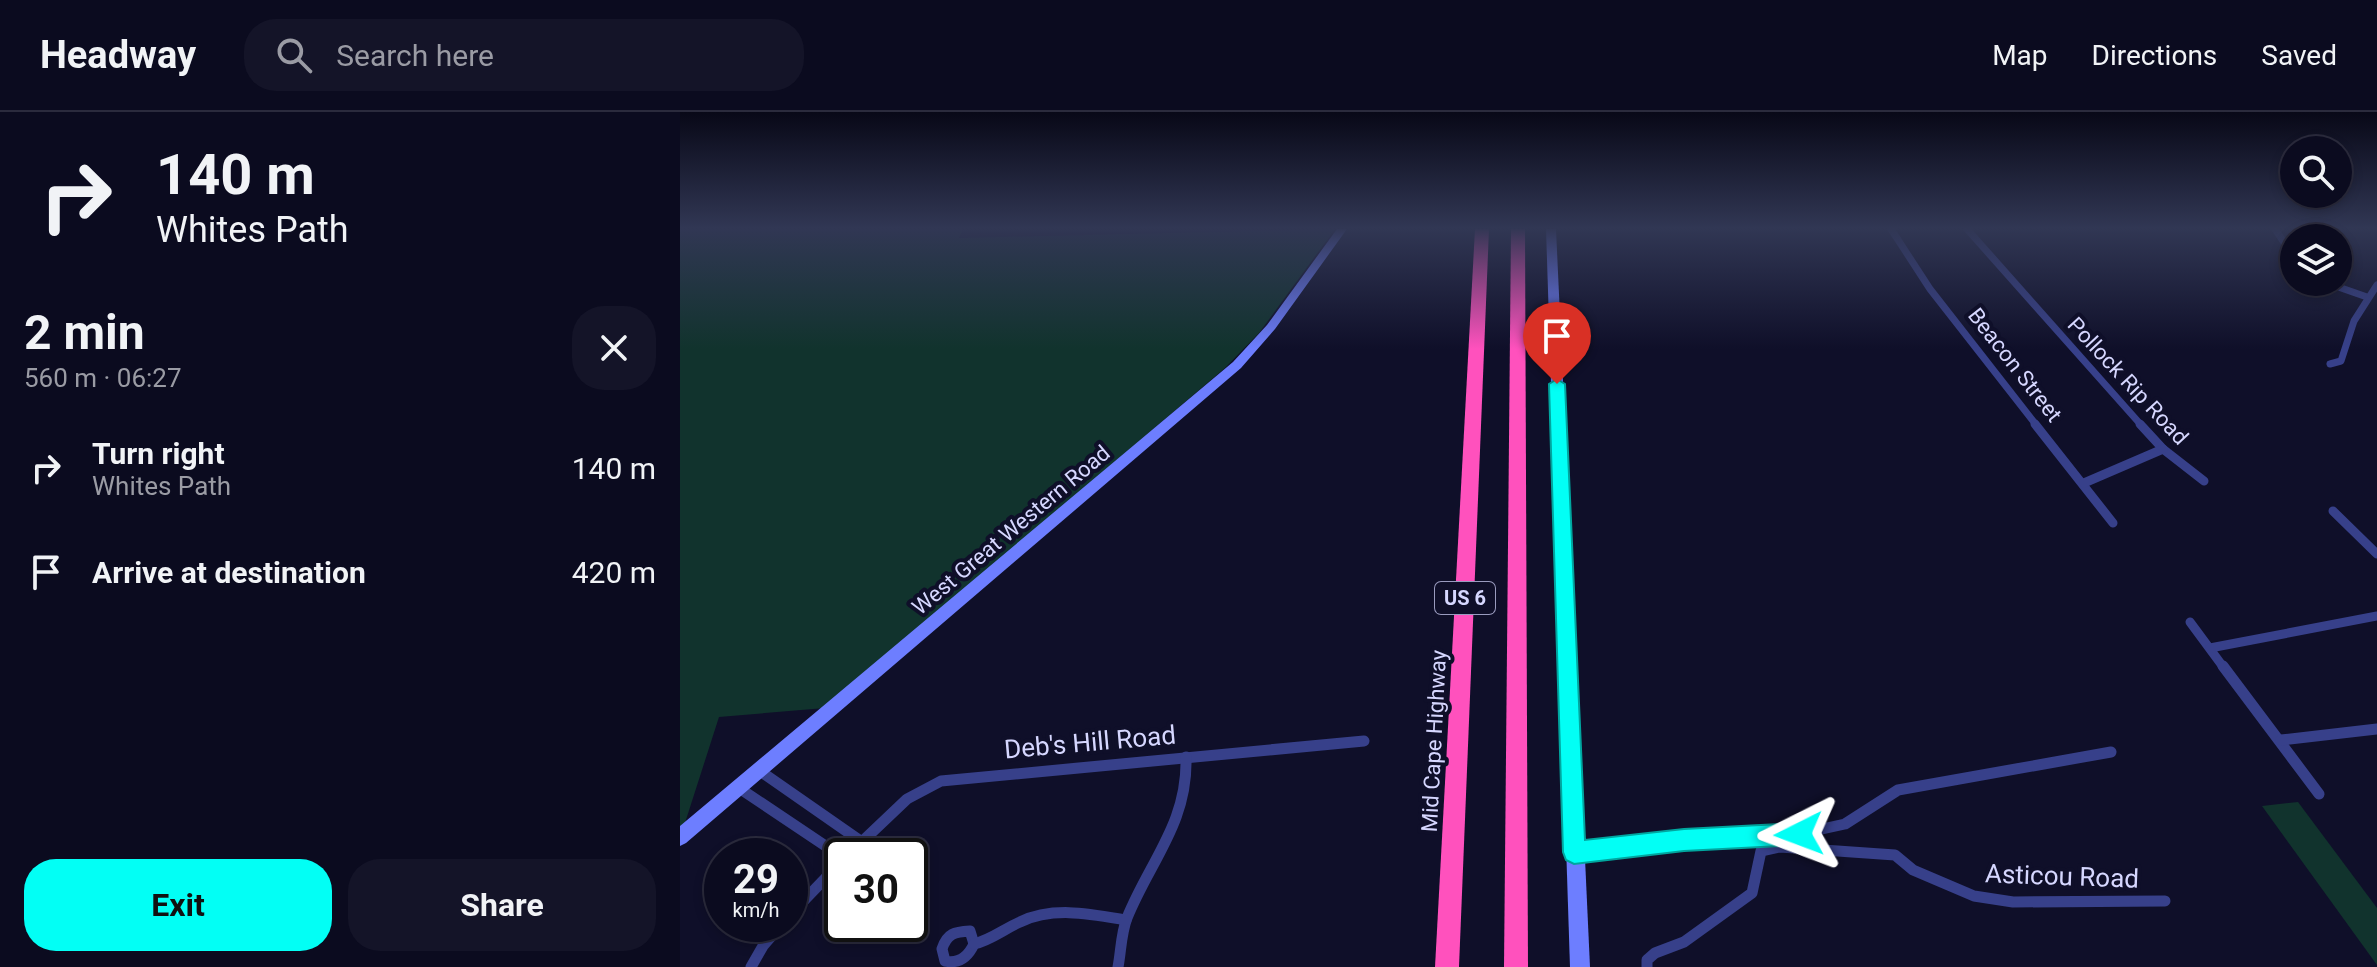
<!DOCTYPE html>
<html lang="en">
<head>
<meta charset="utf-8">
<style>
  body { margin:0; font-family:Roboto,sans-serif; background:#141428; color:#f1f3f6; height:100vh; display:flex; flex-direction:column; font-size:30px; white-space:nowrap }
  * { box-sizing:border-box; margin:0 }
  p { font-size:26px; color:#9a9ba4 }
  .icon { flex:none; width:44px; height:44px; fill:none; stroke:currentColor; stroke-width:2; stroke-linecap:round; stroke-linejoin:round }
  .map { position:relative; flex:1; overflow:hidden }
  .sheet { display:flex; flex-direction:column; background:#0b0b1f; width:680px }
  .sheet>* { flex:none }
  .top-card { background:#0b0b1f; color:#f1f3f6; overflow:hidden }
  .fabs { position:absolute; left:1600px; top:24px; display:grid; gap:16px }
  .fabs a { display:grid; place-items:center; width:72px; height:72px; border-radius:50%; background:#0b0b1f; box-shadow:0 4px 12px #0003,0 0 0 2px #2b2b3d; font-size:40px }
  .speed { position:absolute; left:24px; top:726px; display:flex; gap:16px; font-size:40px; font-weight:700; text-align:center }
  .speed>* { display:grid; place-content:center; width:104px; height:104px; border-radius:50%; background:#0b0b1f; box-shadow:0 4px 12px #0003,0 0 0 2px #2b2b3d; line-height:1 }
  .speed small { font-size:20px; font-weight:400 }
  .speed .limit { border:4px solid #111; border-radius:12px; background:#fff; color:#111 }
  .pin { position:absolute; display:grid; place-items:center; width:68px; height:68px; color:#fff; margin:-82px -34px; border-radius:50% 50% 50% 0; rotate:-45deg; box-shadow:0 0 8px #0007 }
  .pin .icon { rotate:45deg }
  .me { position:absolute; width:88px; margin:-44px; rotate:267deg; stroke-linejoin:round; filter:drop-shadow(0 0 6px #0008) }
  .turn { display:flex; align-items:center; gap:28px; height:168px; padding:0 24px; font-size:36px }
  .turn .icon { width:104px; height:104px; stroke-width:2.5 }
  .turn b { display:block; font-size:56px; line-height:68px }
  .round { display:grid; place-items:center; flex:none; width:84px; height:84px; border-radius:32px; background:#141428 }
  .overview { display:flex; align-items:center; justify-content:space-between; height:136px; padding:0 24px }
  h1 { font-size:48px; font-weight:700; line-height:60px }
  .button { display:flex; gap:16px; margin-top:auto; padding:16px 24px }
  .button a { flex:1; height:92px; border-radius:32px; background:#02fff5; color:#111; font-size:32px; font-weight:700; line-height:92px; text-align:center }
  .button a+a { background:#141428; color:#f1f3f6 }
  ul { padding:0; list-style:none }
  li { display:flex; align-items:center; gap:24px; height:104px; padding:0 24px }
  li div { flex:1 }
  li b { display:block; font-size:30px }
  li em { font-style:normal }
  header { display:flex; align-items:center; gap:48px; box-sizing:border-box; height:112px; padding:0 40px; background:#0b0b1f; border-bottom:2px solid #2b2b3d }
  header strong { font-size:38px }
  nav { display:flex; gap:44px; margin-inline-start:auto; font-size:28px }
  .search { width:560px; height:72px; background:#141428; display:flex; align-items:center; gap:20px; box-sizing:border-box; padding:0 28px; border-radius:32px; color:#9a9ba4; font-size:30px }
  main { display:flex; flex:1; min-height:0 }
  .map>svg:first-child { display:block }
</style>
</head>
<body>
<header>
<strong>Headway</strong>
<div class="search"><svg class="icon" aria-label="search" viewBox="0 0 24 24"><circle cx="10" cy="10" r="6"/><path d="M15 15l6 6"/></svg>Search here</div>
<nav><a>Map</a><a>Directions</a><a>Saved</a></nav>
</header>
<main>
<section class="sheet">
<div class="top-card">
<div class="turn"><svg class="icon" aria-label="right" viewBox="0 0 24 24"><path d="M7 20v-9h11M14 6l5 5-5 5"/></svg><div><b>140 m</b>Whites Path</div></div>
</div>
<div class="overview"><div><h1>2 min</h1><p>560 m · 06:27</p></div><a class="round"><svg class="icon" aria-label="close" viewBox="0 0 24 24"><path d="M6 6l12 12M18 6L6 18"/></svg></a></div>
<ul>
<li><svg class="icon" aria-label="right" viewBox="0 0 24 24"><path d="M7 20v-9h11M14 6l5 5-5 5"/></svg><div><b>Turn right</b><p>Whites Path</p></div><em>140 m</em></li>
<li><svg class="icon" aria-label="arrive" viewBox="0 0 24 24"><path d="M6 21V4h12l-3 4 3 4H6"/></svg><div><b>Arrive at destination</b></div><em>420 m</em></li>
</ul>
<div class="button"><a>Exit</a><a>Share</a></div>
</section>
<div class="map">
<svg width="1697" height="855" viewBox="0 0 1697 855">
  <rect width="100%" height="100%" fill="#0f0f29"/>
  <g fill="#11332d">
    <polygon points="0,117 283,117 279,126 655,117 579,221 545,256 145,596 39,605 4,714 0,717"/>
    <polygon points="1618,690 1697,796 1697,853 1582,694"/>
  </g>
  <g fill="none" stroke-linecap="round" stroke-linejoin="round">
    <g stroke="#37408a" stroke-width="7">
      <polyline points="1211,117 1250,177 1357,314"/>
      <polyline points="1287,117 1462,314"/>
      <polyline points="1595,117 1614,145"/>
      <polyline points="1644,170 1687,185"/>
      <polyline points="1650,252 1661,249 1674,209 1697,173"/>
    </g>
    <g stroke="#37408a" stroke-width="9">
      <polyline points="1355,312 1433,411"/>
      <polyline points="1460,312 1483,337 1524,369"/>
      <polyline points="1404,371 1483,337"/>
      <polyline points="1653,399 1697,442"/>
      <polyline points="1510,510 1544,556"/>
      <polyline points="1530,536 1697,504"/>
    </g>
    <g stroke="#37408a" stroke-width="11">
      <polyline points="1543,554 1639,682"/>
      <polyline points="1601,628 1697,617"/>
      <polyline points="80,659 182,730"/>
      <polyline points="59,676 162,745"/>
      <polyline points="894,740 1004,728 1119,722 1165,712 1218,678 1431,640"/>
      <polyline points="167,744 227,687 261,669 684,629"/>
      <polyline points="110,803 162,749"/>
      <path d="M290 819 294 832C288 845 279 852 265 849L262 837C267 821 275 820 290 819Z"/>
      <path d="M294 832C311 828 324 817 340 810 373 794 411 802 446 808"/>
      <polyline points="71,855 83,834 102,812"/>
      <path d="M438 855C441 840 441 821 447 806 470 749 508 711 506 645"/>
      <polyline points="967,855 967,848 975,841 1004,830 1072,781 1081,739 1100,735 1215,743 1233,758 1294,784 1333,790 1485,789"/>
    </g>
    <g fill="#6d7eff" fill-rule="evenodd">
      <polygon points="657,117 667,117 595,217 561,256 6,731 0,734 0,714 553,250 587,213"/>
      <polygon points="866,117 876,117 910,855 890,855"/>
    </g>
    <g fill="#ff51bd" fill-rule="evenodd">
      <polygon points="795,117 809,117 779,855 755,855"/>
      <polygon points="831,117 845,117 848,855 824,855"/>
    </g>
  </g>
  <linearGradient id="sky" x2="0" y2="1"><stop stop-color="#080817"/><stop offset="0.49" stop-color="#313754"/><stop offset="1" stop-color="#313754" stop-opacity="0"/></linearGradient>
  <rect width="1697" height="237" fill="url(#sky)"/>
  <polygon fill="#02fff5" stroke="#01a69f" stroke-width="2" points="877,267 885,272 905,728 1004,717 1119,711 1128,714 1131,722 1128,730 1119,733 1004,739 894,752 886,748 883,740 869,272"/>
  <g text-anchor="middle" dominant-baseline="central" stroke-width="8" stroke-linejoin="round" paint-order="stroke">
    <rect fill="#0f0f29" stroke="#9a9bbf" stroke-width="2" x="755" y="470" width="60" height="32" rx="6"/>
    <g font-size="20" font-weight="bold" fill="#d6d7ff">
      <text x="785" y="486">US 6</text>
    </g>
    <g font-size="22" fill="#d6d7ff" stroke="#0f0f29">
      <text transform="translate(1335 253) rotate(52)">Beacon Street</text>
      <text transform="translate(1448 269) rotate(47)">Pollock Rip Road</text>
      <text transform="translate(331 418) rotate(-40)">West Great Western Road</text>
      <text transform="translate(754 629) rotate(-87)">Mid Cape Highway</text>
    </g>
    <g font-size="26" fill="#d6d7ff" stroke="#0f0f29">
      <text transform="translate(410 630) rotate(-5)">Deb's Hill Road</text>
      <text transform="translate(1382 764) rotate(2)">Asticou Road</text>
    </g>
  </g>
</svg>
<div class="fabs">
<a><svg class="icon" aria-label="search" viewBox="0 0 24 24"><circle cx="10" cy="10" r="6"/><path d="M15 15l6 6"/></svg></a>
<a><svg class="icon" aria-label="layers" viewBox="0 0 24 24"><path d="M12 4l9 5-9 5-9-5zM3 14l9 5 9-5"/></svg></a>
</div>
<div class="speed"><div>29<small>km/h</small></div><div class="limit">30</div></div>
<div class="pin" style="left:877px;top:272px;background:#d93025"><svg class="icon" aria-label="arrive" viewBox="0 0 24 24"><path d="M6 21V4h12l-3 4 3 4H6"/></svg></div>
<svg class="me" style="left:1119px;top:722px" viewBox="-20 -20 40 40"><path d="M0-17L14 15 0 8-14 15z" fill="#02fff5" stroke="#fff" stroke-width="4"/></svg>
</div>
</main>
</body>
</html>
